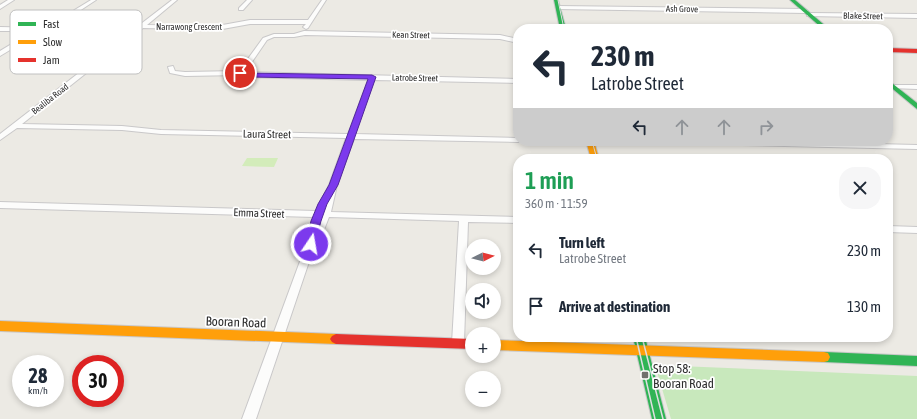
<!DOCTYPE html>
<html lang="en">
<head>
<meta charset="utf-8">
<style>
  body { margin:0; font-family:"Asap Condensed",sans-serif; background:#f6f6f7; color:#1f2937; height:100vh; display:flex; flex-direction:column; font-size:15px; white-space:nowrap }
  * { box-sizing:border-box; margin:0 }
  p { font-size:13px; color:#747a83 }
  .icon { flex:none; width:22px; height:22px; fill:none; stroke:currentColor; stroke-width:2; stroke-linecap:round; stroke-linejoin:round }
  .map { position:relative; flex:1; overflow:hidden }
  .sheet { position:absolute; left:513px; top:154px; width:380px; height:188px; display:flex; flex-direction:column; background:#fff; border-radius:16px; box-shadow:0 2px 6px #0003 }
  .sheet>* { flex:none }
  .hud { position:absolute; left:513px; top:24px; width:380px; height:122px; border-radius:16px; box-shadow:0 2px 6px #0003; background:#fff; color:#1f2937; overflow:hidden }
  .needle { width:26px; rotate:84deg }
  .fabs { position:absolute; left:465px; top:239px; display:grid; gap:8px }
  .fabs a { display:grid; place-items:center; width:36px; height:36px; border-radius:50%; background:#fff; box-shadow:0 2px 6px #0003; font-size:20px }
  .speed { position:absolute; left:12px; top:355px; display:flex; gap:8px; font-size:20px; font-weight:700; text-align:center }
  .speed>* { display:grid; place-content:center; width:52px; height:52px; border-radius:50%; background:#fff; box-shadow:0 2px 6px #0003; line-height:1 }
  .speed small { font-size:10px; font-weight:400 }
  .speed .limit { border:6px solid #d22; background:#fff; color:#111 }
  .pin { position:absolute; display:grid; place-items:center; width:34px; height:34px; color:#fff; margin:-17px; border:2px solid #fff; border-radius:50%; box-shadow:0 1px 4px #0007 }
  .me { position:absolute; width:44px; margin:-22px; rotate:12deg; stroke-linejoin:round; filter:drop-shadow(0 0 3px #0008) }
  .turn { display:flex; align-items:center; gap:14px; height:84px; padding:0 12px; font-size:18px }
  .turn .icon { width:52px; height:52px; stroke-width:2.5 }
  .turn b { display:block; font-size:28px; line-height:34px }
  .lanes { display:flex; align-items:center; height:38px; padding:0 12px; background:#0003; justify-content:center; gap:20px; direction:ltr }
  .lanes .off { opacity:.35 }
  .round { display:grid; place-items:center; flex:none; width:42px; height:42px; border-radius:16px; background:#f6f6f7 }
  .headline { display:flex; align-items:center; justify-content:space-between; height:68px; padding:0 12px }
  h1 { font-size:24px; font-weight:600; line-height:30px; color:#1e9e55 }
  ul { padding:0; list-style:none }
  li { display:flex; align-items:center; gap:12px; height:56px; padding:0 12px }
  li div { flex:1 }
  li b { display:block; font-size:15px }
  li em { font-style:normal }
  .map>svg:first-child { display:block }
</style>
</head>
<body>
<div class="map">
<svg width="917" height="419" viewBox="0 0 917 419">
  <rect width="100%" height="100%" fill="#eceae4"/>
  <polygon fill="#c8e8bc" points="655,365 917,376 917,419 671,419"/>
  <polygon fill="#d3ecba" points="247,158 278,158 274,167 242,166"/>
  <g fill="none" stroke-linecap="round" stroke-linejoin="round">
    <g stroke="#c9c8c9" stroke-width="2">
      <g id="street">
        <polygon points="8,0 14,0 0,9 0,5"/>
        <polygon points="91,0 96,0 52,29 133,30 172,0 177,0 147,25 217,26 250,20 308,20 322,0 326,0 308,28 306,29 303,27 306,24 250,24 217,30 143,28 22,124 122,126 161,130 348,134 368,80 248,77 241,75 185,76 170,73 168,67 173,66 175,71 185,72 239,71 263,38 274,34 294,34 304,31 500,35 518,39 518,43 500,39 305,35 294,37 274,37 267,40 245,72 518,79 518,83 374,80 355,134 518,138 518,141 521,141 518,142 354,139 337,185 331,212 518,217 518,223 468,222 464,343 462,346 458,348 454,346 452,343 459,221 329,217 322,235 317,238 256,419 242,419 306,245 314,217 0,208 0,202 316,211 329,185 346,138 161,134 122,130 17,128 0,140 0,134 129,34 40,32 0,56 0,51 33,31 0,31 0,27 45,28"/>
        <polygon points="247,0 252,0 243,10 239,10 239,8"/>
        <polygon points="558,6 805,9 808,11 805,13 556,9 556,7"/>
        <polygon points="809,13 917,14 917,18 807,16 807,14"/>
        <polygon points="893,85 917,85 917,89 891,88 890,87"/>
        <polygon points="537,141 594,141 595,142 591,144 541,143"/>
        <polygon points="648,141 754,141 917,145 917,149 652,143"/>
        <polygon points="888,226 917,227 917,233 888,232"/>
      </g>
    </g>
    <g stroke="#c9c8c9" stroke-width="2">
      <g id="fast">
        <polygon points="554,0 558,0 566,29 560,29"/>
        <polygon points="790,0 795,0 829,29 823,29"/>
        <polygon points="888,80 917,103 917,109 888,85"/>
        <polygon points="633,337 645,337 666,419 652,419"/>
        <polygon points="824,352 917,356 917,366 824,362 820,361 818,357 820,353"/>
      </g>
    </g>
    <g stroke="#c9c8c9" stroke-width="2">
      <g id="slow">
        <polygon points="586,141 594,141 599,159 591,159"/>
        <polygon points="0,321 336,334 340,336 342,339 340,342 336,344 0,331"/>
        <polygon points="494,340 824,352 828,353 830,357 828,361 824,362 494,350"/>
      </g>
    </g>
    <g stroke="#c9c8c9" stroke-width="2">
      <g id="jam">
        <polygon points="888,48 917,49 917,53 888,52"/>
        <polygon points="336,334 472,339 472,349 336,344 332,342 330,339 332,336"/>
      </g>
    </g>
    <use href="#street" fill="#fcfcfb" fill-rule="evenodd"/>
    <use href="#fast" fill="#30b455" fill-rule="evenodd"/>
    <use href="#slow" fill="#ff9f0a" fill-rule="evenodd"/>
    <use href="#jam" fill="#e5322d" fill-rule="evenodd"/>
    <g stroke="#dfdfe1" stroke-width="1">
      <polyline points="558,0 564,29"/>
      <polyline points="592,141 597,159"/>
    </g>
    <g stroke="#dfdfe1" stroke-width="1.5">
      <polyline points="636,337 655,419"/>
      <polyline points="642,337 663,419"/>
    </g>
  </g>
  <polygon fill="#7c3aed" stroke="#51269a" points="240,71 248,73 372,75 376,77 338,185 327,204 321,221 314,247 311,248 306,244 311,221 318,204 329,185 368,79 248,77 238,75 237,73"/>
  <rect fill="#70706e" stroke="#fff" stroke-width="1.5" x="641" y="371" width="8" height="8" rx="2"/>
  <g text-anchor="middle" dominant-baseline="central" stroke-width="3.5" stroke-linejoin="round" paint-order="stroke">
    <g font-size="9" fill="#2e2e2e" stroke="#fff">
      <text transform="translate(682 9) rotate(1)">Ash Grove</text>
      <text transform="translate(863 16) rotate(1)">Blake Street</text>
      <text x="189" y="27">Narrawong Crescent</text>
      <text transform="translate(411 35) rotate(1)">Kean Street</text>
      <text transform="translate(415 78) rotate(1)">Latrobe Street</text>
      <text transform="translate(50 99) rotate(-38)">Bealiba Road</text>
    </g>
    <g font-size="11" fill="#2e2e2e" stroke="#fff">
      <text transform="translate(267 134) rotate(1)">Laura Street</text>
      <text transform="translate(259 213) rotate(2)">Emma Street</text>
    </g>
    <g font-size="13" fill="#2e2e2e" stroke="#fff">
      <text transform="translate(236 322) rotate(2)">Booran Road</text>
    </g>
    <g font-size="13" fill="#2e2e2e" stroke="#fff" text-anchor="start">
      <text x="653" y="368">Stop 58:<tspan x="653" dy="15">Booran Road</tspan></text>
    </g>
  </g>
  <rect x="10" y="10" width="132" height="64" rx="6" fill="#fff" stroke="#c0c0c0" stroke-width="1"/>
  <rect x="18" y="22" width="18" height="4" fill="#30b455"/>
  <rect x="18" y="40" width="18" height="4" fill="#ff9f0a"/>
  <rect x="18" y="58" width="18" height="4" fill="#e5322d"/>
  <g font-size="11" fill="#2e2e2e">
    <text x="43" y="28">Fast</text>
    <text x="43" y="46">Slow</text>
    <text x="43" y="64">Jam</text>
  </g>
</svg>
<div class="fabs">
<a><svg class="needle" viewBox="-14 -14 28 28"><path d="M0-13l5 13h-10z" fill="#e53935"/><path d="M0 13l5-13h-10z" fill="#747a83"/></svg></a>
<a><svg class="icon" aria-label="sound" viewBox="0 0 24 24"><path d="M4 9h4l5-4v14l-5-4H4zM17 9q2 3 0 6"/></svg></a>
<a>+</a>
<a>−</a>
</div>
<div class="speed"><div>28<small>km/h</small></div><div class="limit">30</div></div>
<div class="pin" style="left:240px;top:73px;background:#d93025"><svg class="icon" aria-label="arrive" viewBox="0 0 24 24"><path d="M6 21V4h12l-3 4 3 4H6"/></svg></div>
<svg class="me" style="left:311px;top:244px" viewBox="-20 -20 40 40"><circle r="17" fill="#7c3aed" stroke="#fff" stroke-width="3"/><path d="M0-11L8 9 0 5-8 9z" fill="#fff"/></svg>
<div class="hud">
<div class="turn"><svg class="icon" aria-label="left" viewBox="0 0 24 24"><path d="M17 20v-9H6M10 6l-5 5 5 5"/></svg><div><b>230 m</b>Latrobe Street</div></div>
<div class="lanes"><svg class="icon" aria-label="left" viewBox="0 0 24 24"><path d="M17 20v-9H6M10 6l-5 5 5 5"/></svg><svg class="icon off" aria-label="ahead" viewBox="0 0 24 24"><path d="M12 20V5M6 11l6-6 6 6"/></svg><svg class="icon off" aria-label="ahead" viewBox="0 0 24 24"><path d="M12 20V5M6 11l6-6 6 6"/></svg><svg class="icon off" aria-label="right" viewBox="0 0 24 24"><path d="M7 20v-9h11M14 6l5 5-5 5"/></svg></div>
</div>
<section class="sheet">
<div class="headline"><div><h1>1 min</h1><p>360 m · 11:59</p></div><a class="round"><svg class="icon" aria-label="close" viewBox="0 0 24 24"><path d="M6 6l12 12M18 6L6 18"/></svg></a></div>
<ul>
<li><svg class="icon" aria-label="left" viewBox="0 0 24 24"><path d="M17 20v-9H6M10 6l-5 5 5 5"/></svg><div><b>Turn left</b><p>Latrobe Street</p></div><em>230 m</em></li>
<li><svg class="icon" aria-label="arrive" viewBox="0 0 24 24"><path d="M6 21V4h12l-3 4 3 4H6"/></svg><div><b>Arrive at destination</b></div><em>130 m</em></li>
</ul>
</section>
</div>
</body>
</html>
